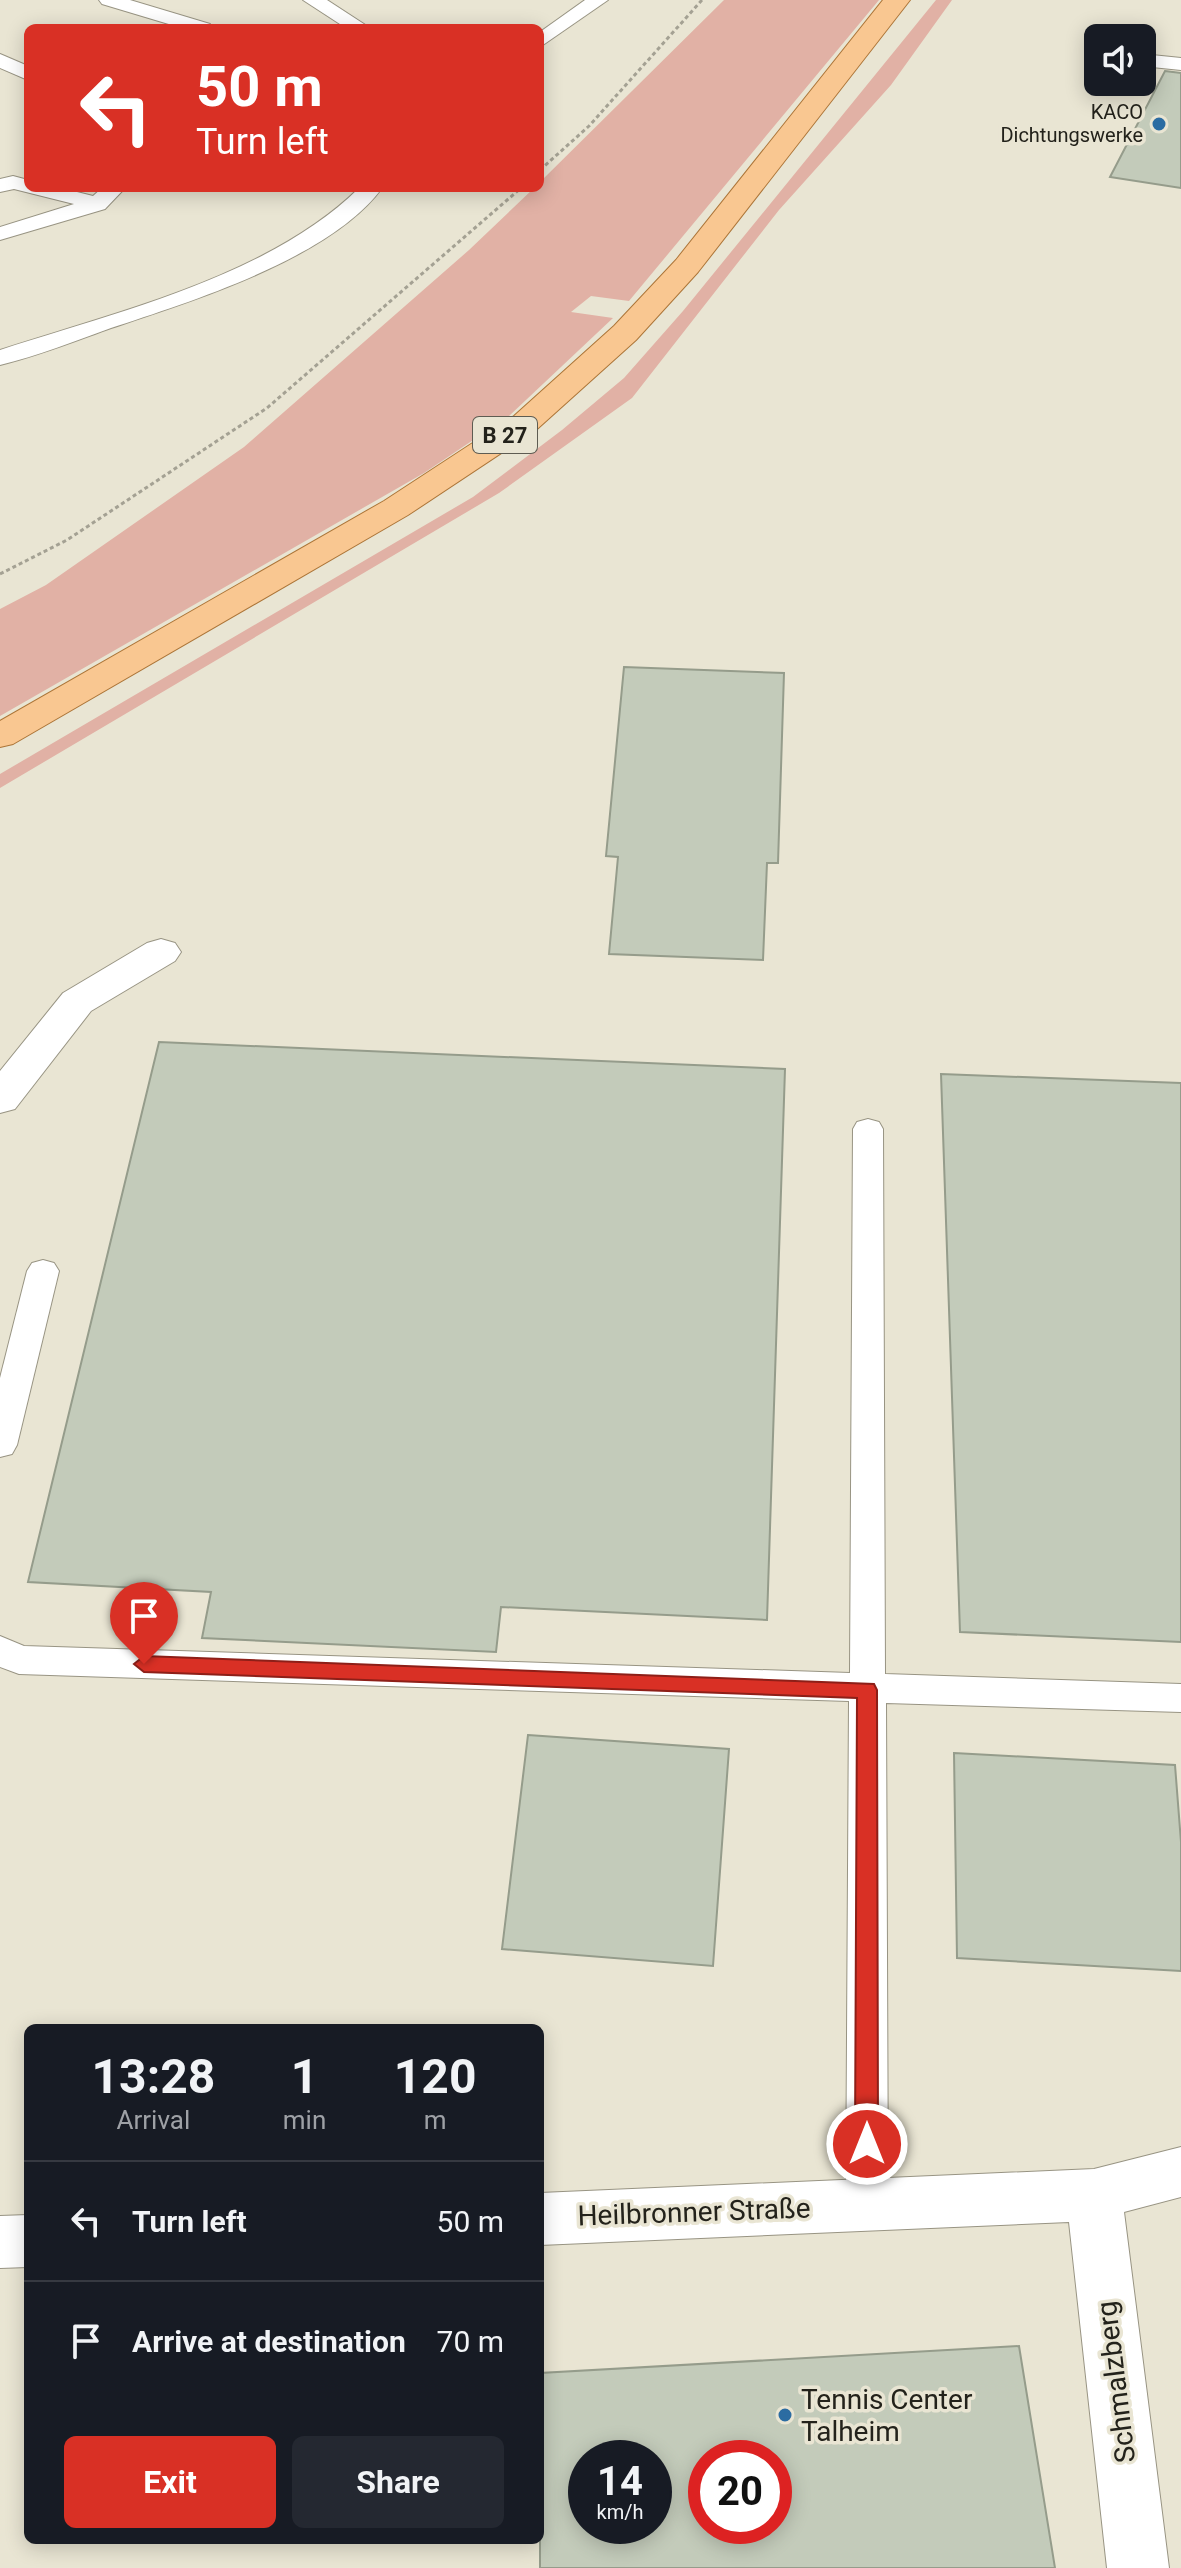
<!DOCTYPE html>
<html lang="en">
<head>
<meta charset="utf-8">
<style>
  body { margin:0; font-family:Roboto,sans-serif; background:#242831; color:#f1f3f6; height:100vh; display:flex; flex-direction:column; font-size:30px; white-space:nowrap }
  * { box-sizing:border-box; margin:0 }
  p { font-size:26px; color:#9ea1a6 }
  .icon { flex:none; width:44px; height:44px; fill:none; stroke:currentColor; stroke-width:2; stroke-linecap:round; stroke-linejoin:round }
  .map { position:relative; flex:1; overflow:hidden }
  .panel { position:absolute; left:24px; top:2024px; width:520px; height:520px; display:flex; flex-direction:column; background:#171b24; border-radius:12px; box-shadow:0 4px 20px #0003 }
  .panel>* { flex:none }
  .guide { position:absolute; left:24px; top:24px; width:520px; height:168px; border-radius:12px; box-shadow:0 4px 20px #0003; background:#d93025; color:#fff; overflow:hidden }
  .controls { position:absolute; left:1084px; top:24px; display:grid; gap:16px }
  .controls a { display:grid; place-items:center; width:72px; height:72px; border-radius:12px; background:#171b24; box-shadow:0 4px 20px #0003; font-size:40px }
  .speed { position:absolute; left:568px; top:2440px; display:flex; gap:16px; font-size:40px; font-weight:700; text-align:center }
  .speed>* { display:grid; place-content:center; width:104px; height:104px; border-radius:50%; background:#171b24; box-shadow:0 4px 20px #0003; line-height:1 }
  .speed small { font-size:20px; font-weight:400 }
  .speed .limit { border:12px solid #d22; background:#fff; color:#111 }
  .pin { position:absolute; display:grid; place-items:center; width:68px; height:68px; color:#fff; margin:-82px -34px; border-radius:50% 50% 50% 0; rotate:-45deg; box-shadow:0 0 8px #0007 }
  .pin .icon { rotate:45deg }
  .me { position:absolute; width:88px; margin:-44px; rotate:0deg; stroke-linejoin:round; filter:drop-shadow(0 0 6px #0008) }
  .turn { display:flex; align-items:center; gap:28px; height:168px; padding:0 40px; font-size:36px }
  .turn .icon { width:104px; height:104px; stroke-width:2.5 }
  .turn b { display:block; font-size:56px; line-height:68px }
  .eta { display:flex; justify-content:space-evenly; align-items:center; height:136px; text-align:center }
  .eta b { font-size:48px; font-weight:700; line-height:56px }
  .cta { display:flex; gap:16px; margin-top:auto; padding:16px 40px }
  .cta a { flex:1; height:92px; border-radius:12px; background:#d93025; color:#fff; font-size:32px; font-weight:700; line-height:92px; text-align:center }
  .cta a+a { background:#242831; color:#f1f3f6 }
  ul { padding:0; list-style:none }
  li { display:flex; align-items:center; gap:24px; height:120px; padding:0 40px; border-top:2px solid #363941 }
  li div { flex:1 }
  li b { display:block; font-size:30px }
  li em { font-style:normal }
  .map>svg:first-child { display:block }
</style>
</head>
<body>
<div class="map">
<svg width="1181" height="2568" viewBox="0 0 1181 2568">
  <rect width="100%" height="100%" fill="#e9e5d3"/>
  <g fill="#e1b1a5">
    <polygon points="724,0 879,0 629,301 591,296 571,312 613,318 509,416 424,473 0,716 0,609 46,585 244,447 469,250 534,188 540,188 540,182"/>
    <polygon points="936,0 952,0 891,85 779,210 632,398 499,493 0,788 0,774 473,497 562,430 624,378 683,311"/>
  </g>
  <g fill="#c3cbba" stroke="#959c8b" stroke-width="2" fill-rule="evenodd">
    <polygon points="1165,71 1181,73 1181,188 1110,177"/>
    <polygon points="624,667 784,673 778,863 767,863 763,960 609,954 618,857 606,856"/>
    <polygon points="159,1042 785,1069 767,1620 501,1607 496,1652 202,1638 211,1592 28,1582"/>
    <polygon points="941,1074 1181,1083 1181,1642 960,1632"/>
    <polygon points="528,1735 729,1749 713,1966 502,1949"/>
    <polygon points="954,1753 1175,1765 1181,1842 1181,1971 957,1958"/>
    <path d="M1019 2346 1055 2568H540V2373ZM586 2458H654V2526H586ZM706 2458H774V2526H706Z"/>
  </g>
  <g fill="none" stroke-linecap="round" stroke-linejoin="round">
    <g stroke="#989483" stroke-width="2">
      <g id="service">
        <polygon points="99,0 130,0 210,24 213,28 182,28 102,4"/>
        <polygon points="303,0 327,0 370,28 346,28"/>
        <polygon points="585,0 608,0 540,47 540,32"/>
        <polygon points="0,54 28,66 28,80 0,68"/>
        <polygon points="1142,54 1181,58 1181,70 1142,66"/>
        <polygon points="13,176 28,180 28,188 61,188 93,196 102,188 125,188 105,209 0,240 0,227 74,204 14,189 0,192 0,179"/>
        <path d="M359 188H382C331 258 192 301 111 328 75 341 38 356 0 365V350C117 312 270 276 359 188Z"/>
        <polygon points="868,1119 879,1122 883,1129 885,1674 1181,1684 1181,1712 886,1703 888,2205 882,2218 867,2224 852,2218 846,2205 849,1701 19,1674 0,1667 0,1636 24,1646 850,1673 853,1129 857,1122"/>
        <polygon points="43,1260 54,1263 59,1271 17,1445 12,1454 0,1457 0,1378 27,1271 32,1263"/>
      </g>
    </g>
    <g stroke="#989483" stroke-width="2">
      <g id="minor">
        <polygon points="161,939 175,943 181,952 175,961 91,1011 15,1109 0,1113 0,1071 63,993 147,943"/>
        <polygon points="1181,2147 1181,2197 1124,2212 1169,2568 1107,2568 1069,2222 540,2245 540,2193 1094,2169"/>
        <polygon points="28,2215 28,2267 0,2268 0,2216"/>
      </g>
    </g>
    <g stroke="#ac7538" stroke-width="2">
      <polygon id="primary" points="883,0 910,0 698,272 636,340 536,430 408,515 13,744 0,747 0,721 384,501 514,416 614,326 676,260"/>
    </g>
    <g stroke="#a4a193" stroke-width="3" stroke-dasharray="4 3" stroke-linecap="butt">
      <polyline points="540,170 589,126 702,0"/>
      <polyline points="0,574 67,540 267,408 521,188"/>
    </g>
    <use href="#service" fill="#fff" fill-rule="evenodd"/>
    <use href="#minor" fill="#fff" fill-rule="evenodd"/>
    <use href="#primary" fill="#f9c791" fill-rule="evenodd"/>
  </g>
  <polygon fill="#d93025" stroke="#8d1f18" stroke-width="2" points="144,1656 874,1684 877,1690 878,2144 875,2151 867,2154 858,2151 855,2144 857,1698 144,1672 134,1664"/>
  <g fill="#2b6ca2" stroke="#e9e5d3" stroke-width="3">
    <circle cx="1159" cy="124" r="8"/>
    <circle cx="785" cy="2415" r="8"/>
  </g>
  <g text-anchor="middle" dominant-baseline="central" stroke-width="7" stroke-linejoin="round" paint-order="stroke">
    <g font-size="20" fill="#23221b" stroke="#e9e5d3" text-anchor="end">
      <text x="1143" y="112">KACO<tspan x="1143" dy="23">Dichtungswerke</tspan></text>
    </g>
    <rect fill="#e9e5d3" stroke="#5e5c52" stroke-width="2" x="473" y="417" width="64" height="36" rx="6"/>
    <g font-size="22" font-weight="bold" fill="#23221b">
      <text x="505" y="435">B 27</text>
    </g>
    <g font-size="28" fill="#23221b" stroke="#e9e5d3">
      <text transform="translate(694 2212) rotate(-2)">Heilbronner Straße</text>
      <text transform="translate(1116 2382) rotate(-97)">Schmalzberg</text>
    </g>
    <g font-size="28" fill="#23221b" stroke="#e9e5d3" text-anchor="start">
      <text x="801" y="2399">Tennis Center<tspan x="801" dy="32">Talheim</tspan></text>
    </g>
  </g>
</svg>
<div class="controls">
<a><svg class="icon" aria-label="sound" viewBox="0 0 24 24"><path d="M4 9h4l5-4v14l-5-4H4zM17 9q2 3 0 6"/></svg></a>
</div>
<div class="speed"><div>14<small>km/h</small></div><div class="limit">20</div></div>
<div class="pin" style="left:144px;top:1664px;background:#d93025"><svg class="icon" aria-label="arrive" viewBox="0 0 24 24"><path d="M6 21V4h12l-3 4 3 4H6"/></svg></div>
<svg class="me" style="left:867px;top:2144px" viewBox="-20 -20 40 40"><circle r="17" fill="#d93025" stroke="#fff" stroke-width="3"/><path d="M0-11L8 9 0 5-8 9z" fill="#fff"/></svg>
<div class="guide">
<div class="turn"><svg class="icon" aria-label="left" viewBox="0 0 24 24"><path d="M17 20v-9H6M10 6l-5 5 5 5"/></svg><div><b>50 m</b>Turn left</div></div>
</div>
<section class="panel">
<div class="eta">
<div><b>13:28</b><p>Arrival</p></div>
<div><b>1</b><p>min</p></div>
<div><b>120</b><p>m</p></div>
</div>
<ul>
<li><svg class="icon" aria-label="left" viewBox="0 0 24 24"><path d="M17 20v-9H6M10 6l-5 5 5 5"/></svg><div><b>Turn left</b></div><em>50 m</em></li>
<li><svg class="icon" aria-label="arrive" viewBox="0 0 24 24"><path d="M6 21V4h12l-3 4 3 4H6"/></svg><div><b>Arrive at destination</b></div><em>70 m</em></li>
</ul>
<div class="cta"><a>Exit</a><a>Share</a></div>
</section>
</div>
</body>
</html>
